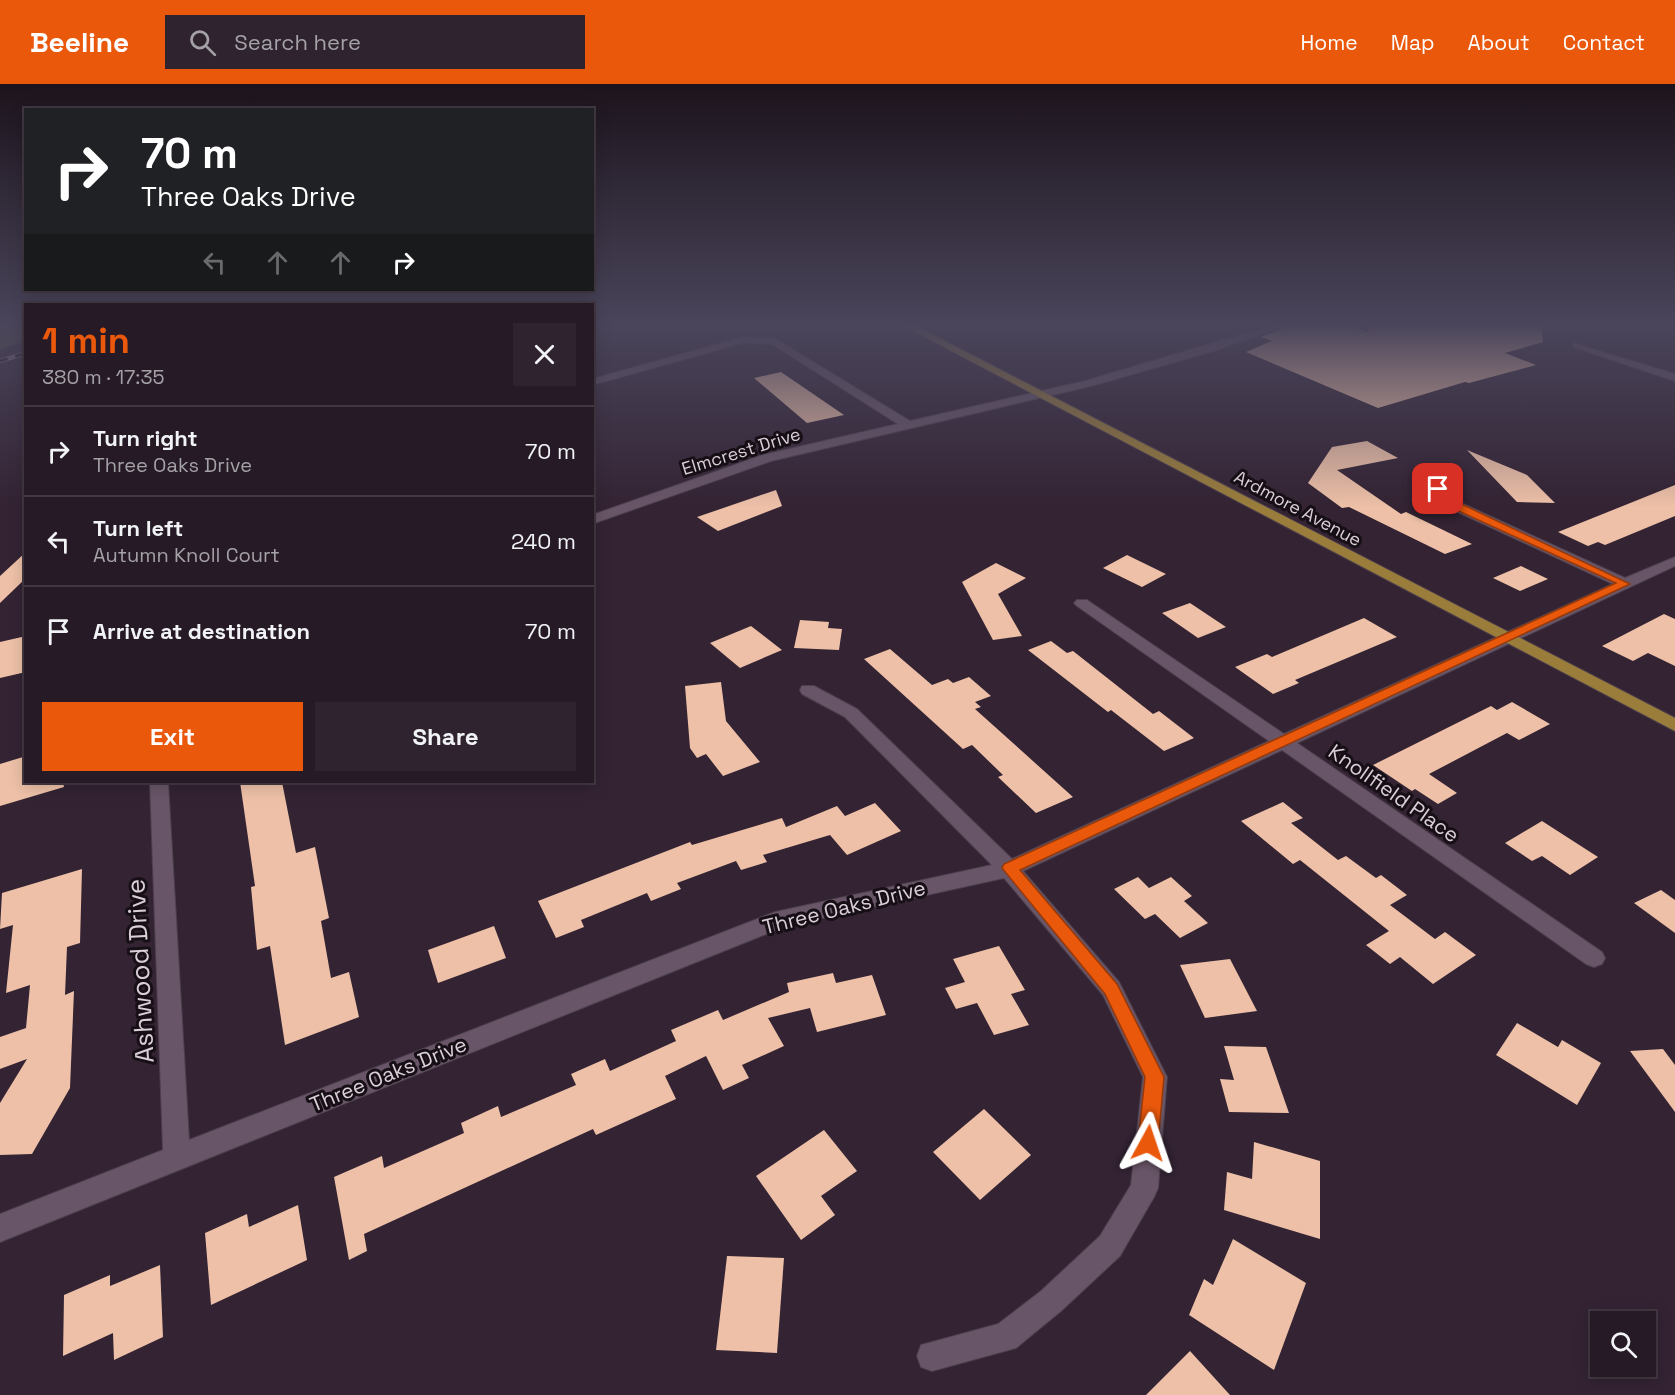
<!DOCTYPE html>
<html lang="en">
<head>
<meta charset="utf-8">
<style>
  body { margin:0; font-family:"Space Grotesk",sans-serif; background:#2e232e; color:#f1f3f6; height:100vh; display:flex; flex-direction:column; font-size:22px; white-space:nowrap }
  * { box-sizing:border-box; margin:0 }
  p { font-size:20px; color:#a4a1a7 }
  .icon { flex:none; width:33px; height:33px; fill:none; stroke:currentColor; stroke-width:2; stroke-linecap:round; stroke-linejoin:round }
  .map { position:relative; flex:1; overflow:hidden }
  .drawer { position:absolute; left:24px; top:219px; width:570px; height:480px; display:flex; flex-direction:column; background:#261a26; border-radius:0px; box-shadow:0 3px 15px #0003,0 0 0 2px #423843 }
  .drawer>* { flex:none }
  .guide { position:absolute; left:24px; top:24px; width:570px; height:183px; border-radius:0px; box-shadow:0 3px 15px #0003,0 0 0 2px #423843; background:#202124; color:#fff; overflow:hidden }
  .controls { position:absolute; left:1590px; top:1227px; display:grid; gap:12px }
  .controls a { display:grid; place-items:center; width:66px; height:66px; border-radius:0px; background:#261a26; box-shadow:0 3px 15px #0003,0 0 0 2px #423843; font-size:30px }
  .pin { position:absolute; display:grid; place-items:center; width:51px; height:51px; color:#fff; margin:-26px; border-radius:12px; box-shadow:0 3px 9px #0006 }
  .me { position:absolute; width:66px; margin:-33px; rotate:5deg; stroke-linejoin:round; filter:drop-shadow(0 0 4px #0008) }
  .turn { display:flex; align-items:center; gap:21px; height:126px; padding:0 18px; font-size:27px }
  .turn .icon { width:78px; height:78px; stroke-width:2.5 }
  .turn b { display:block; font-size:42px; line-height:51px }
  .lanes { display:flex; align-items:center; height:57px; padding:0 18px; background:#0003; justify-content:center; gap:30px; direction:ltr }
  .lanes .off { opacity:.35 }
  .round { display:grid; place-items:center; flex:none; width:63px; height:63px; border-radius:0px; background:#2e232e }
  .headline { display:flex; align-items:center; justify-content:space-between; height:102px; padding:0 18px }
  h1 { font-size:36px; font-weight:600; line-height:45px; color:#ea580c }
  .button { display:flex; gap:12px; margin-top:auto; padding:12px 18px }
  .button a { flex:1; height:69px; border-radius:0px; background:#ea580c; color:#fff; font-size:24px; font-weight:600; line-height:69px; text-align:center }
  .button a+a { background:#2e232e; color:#f1f3f6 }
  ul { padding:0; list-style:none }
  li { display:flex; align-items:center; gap:18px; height:90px; padding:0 18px; border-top:2px solid #423843 }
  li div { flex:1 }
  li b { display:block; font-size:22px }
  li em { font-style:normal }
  header { display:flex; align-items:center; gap:36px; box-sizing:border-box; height:84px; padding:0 30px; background:#ea580c; color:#fff }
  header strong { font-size:28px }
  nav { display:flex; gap:33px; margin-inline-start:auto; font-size:21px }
  .search { width:420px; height:54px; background:#2e232e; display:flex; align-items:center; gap:15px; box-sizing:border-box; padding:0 21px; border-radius:0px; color:#a4a1a7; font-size:22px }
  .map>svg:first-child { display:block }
</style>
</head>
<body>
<header>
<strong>Beeline</strong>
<div class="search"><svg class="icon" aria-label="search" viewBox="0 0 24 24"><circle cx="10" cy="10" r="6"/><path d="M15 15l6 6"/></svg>Search here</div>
<nav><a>Home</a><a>Map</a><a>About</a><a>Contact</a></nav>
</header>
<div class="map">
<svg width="1675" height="1311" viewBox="0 0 1675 1311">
  <rect width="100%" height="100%" fill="#332333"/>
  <polygon fill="#4f512a" points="0,240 25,240 25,257 0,265"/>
  <g fill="#edc0a7">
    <polygon points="1292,240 1345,240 1368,248 1369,240 1541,240 1543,258 1505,269 1536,281 1469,299 1465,298 1378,324 1246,268 1272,257 1261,253"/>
    <polygon points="781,288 844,331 807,339 754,294"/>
    <polygon points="1367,357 1398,374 1337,386 1401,430 1406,428 1472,460 1445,470 1349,423 1342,424 1308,399 1332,363"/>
    <polygon points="1467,366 1527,391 1555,419 1517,418"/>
    <polygon points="1675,401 1675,432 1605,461 1598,458 1588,462 1558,448"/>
    <polygon points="776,406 782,422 718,447 697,433"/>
    <polygon points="26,468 26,494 0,519 0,492"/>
    <polygon points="1127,471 1166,490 1142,503 1103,484"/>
    <polygon points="996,479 1026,494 998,510 1022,552 993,556 962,498"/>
    <polygon points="1521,482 1548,495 1520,507 1493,494"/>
    <polygon points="1190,519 1226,543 1198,554 1162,529"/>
    <polygon points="1664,530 1675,535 1675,582 1648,569 1633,577 1602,562"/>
    <polygon points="1364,534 1397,553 1295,596 1299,599 1273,610 1235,583 1267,570 1272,573"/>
    <polygon points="800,536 829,538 828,544 842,545 839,566 794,564"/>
    <polygon points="751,542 782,566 740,584 710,559"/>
    <polygon points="26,552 26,588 0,594 0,558"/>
    <polygon points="1051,557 1067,569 1073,567 1153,630 1159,627 1194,654 1164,667 1111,626 1108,628 1028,566"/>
    <polygon points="890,565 932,601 948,595 953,599 969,593 991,612 975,618 981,623 975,625 1073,713 1036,729 998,693 1003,691 972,661 963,665 864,575"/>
    <polygon points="721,598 726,637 760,678 723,692 706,670 697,674 690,664 685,602"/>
    <polygon points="1512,618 1550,640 1519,656 1507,649 1429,690 1457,709 1438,720 1415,705 1412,707 1373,681 1491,622 1497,626"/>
    <polygon points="23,673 26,698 63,698 64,703 0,722 0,680"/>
    <polygon points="240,698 282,698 296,769 315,763 329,834 321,837 331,894 349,888 359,933 285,961 270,862 257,866 251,803 255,802"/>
    <polygon points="1283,718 1303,734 1291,739 1338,776 1346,772 1376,794 1381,791 1407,811 1390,821 1435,855 1445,848 1476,871 1433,900 1400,873 1390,880 1366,861 1389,847 1300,776 1293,780 1241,737"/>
    <polygon points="875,719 901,747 847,771 830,751 763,771 767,778 741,786 736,777 677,799 681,805 651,817 647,809 581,836 584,843 556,854 538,817 690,758 692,761 782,734 786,743 837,722 845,732"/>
    <polygon points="1542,737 1598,773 1570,791 1542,772 1532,777 1505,759"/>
    <polygon points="82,785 80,859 67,863 65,911 74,907 70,1004 32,1070 0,1071 0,1019 27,975 0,985 0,953 26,944 30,901 6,909 13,841 0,845 2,809"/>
    <polygon points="1138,793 1149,804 1171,793 1192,812 1184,817 1208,839 1180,854 1155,830 1145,835 1114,805"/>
    <polygon points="1661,806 1675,816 1675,849 1634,819"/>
    <polygon points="494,842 506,874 438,899 428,866"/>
    <polygon points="999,862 1025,906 1011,910 1029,941 994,951 977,919 956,925 945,904 965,898 953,875"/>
    <polygon points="1230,875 1257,927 1205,934 1180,881"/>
    <polygon points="833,889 836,899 872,891 886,931 817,948 810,924 768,934 784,962 742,981 749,994 723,1006 706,972 665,992 676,1015 596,1051 593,1045 364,1150 367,1167 349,1176 334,1093 382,1072 384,1084 464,1049 461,1039 498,1022 501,1033 576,1001 571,990 605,975 610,987 676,957 671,946 718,926 723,936 789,908 787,899"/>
    <polygon points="1517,939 1558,963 1562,956 1601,979 1577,1021 1496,971"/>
    <polygon points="1224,962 1266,963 1289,1029 1229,1028 1220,995 1234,996"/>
    <polygon points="1663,965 1675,981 1675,1028 1630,967"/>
    <polygon points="984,1025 1031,1071 980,1116 933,1068"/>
    <polygon points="824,1046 857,1087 821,1112 835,1131 801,1156 756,1092"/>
    <polygon points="1254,1058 1320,1077 1320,1155 1224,1126 1227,1088 1252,1095"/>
    <polygon points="298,1121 307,1176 211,1221 205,1149 247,1130 249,1143"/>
    <polygon points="1233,1155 1306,1199 1274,1286 1189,1231 1204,1195 1213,1201"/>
    <polygon points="727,1172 784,1174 777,1269 716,1266"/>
    <polygon points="160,1181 163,1253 114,1276 113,1249 63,1272 64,1211 110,1191 110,1202"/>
    <polygon points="1190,1267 1230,1311 1146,1311"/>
  </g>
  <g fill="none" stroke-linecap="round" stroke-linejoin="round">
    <g stroke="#4d3f4c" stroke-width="2">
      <g id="minor">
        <polygon points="1276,240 1290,240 1214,267 1091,302 771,377 592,440 592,431 763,371 898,340 772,260 743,259 592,301 592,295 743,253 774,254 910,337 1085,297"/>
        <polygon points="1573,259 1675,290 1675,297 1573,263"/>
        <polygon points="1438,401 1459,418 1625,494 1675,473 1675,482 1297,659 1602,868 1605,874 1602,880 1594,883 1586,880 1282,666 1023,787 1119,898 1167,993 1158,1104 1154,1113 1120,1172 1061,1227 1016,1264 932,1287 921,1283 917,1272 921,1261 998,1240 1041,1207 1100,1152 1131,1101 1143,993 1103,911 1004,794 786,842 0,1158 0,1130 163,1066 150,698 168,698 189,1056 775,828 992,781 845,633 802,610 800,606 802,602 814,602 857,625 1012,775 1269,657 1077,522 1074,519 1077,516 1087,516 1284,650 1613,500 1449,424 1432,405"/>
      </g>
    </g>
    <g stroke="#4d3f4c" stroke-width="2">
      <polygon id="major" points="900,240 912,240 1675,634 1675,647"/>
    </g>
    <use href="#minor" fill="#685567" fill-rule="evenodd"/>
    <use href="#major" fill="#9a7d3b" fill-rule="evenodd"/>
    <g stroke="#968996" stroke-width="4.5">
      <polyline id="rail" points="0,277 26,269"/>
    </g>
    <use href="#rail" stroke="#170f16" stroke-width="3" stroke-dasharray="8" stroke-linecap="butt"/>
  </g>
  <linearGradient id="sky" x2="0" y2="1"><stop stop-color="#1c131c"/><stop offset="0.57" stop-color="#4a455b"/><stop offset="1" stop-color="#4a455b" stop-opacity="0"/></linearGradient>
  <rect width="1675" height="423" fill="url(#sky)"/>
  <polygon fill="#ea580c" stroke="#983908" stroke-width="1.5" points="1435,403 1442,403 1457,418 1630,500 1020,786 1117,900 1161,987 1164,993 1158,1059 1155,1066 1148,1069 1141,1066 1138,1059 1145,993 1105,910 1002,784 1004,780 1616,499 1450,423 1435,407"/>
  <g text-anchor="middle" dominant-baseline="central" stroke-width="6" stroke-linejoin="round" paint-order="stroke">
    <g font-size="18" fill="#dacfd9" stroke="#170f16">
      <text transform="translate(741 367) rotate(-17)">Elmcrest Drive</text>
      <text transform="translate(1298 424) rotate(28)">Ardmore Avenue</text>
    </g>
    <g font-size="21" fill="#dacfd9" stroke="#170f16">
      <text transform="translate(1394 709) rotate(35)">Knollfield Place</text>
      <text transform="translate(844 823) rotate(-14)">Three Oaks Drive</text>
      <text transform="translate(388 990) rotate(-22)">Three Oaks Drive</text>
    </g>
    <g font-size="26" fill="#dacfd9" stroke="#170f16">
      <text transform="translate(140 887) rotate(-93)">Ashwood Drive</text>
    </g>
  </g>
</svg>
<div class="controls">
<a><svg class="icon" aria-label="search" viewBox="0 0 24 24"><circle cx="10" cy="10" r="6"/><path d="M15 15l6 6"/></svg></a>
</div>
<div class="pin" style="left:1438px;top:405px;background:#d93025"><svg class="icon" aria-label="arrive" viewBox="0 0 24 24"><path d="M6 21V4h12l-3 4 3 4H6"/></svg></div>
<svg class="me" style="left:1148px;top:1059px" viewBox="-20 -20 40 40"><path d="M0-17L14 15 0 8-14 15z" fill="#ea580c" stroke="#fff" stroke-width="4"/></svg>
<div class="guide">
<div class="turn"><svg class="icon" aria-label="right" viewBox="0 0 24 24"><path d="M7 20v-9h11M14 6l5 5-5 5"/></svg><div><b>70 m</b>Three Oaks Drive</div></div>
<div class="lanes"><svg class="icon off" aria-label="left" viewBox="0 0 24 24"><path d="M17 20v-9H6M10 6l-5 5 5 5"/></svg><svg class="icon off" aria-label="ahead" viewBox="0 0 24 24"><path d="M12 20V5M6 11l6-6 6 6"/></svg><svg class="icon off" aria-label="ahead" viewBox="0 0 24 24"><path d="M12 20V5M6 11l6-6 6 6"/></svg><svg class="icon" aria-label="right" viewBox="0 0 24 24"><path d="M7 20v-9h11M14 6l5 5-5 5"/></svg></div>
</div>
<section class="drawer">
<div class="headline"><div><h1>1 min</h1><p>380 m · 17:35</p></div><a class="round"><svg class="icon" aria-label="close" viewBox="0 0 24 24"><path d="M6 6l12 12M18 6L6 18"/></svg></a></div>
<ul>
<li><svg class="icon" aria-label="right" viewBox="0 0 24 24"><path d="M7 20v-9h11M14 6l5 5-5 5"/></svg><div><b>Turn right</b><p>Three Oaks Drive</p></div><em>70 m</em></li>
<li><svg class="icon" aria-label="left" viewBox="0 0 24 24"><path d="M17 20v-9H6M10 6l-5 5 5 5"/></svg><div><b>Turn left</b><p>Autumn Knoll Court</p></div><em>240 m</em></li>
<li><svg class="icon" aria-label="arrive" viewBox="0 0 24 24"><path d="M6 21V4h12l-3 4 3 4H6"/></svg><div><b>Arrive at destination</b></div><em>70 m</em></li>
</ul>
<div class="button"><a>Exit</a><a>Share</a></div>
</section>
</div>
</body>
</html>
